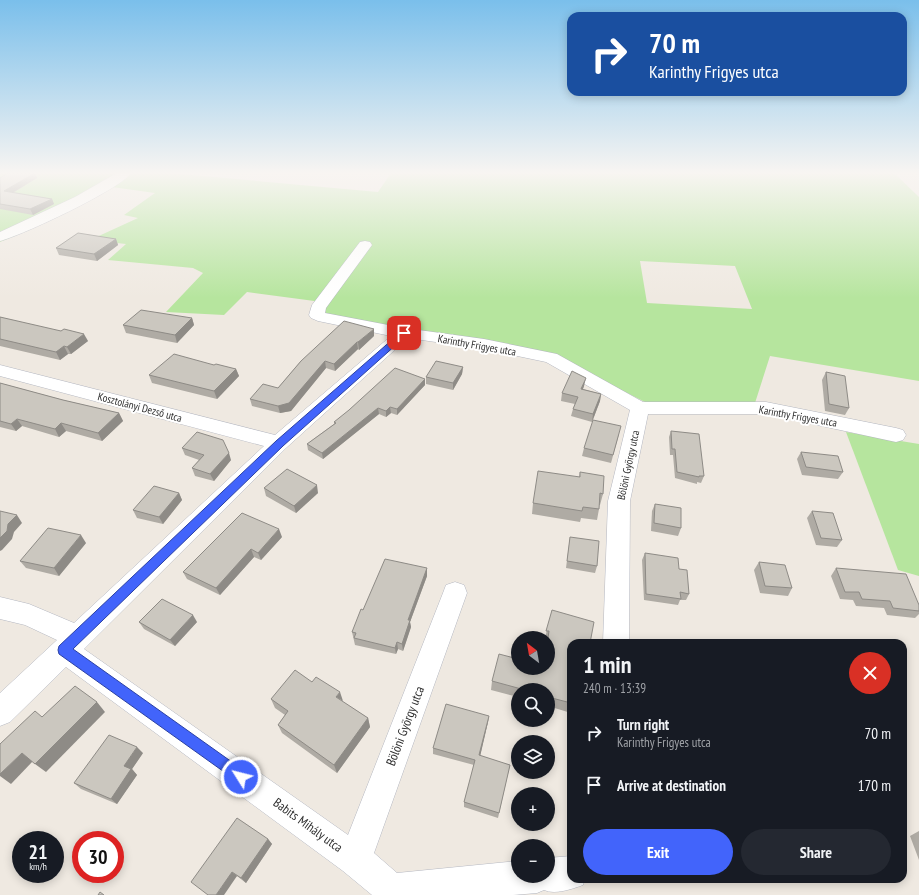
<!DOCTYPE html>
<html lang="en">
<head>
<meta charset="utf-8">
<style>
  body { margin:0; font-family:"PT Sans Narrow",sans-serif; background:#242831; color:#f1f3f6; height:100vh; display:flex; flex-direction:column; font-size:15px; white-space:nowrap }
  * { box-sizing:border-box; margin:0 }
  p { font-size:13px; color:#9ea1a6 }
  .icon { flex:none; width:22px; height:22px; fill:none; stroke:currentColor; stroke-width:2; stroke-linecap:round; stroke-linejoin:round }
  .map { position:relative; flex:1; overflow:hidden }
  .side { position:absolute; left:567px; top:639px; width:340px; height:244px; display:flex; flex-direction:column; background:#171b24; border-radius:12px; box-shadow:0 2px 10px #0003 }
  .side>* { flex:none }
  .banner { position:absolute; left:567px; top:12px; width:340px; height:84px; border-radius:12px; box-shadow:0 2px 10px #0003; background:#1a4fa0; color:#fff; overflow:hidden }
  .needle { width:26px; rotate:329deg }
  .controls { position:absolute; left:511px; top:631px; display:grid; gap:8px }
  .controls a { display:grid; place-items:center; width:44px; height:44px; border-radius:50%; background:#171b24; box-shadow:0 2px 10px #0003; font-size:20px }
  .speed { position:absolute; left:12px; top:831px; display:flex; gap:8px; font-size:20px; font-weight:700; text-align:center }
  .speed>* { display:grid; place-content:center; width:52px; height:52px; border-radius:50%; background:#171b24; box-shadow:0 2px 10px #0003; line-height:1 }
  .speed small { font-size:10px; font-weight:400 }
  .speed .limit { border:6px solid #d22; background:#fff; color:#111 }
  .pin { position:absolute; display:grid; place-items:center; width:34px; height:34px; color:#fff; margin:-17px; border-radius:8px; box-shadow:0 2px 6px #0006 }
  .me { position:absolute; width:44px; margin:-22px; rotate:306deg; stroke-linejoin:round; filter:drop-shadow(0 0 3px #0008) }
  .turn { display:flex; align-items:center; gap:14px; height:84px; padding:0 16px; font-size:18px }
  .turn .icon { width:52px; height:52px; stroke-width:2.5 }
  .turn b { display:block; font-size:28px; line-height:34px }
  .round { display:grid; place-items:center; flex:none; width:42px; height:42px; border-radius:21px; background:#242831 }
  .headline { display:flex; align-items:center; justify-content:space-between; height:68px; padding:0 16px }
  h1 { font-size:24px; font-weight:600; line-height:30px }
  .primary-button { display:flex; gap:8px; margin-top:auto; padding:8px 16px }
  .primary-button a { flex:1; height:46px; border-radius:24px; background:#4264fb; color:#fff; font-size:16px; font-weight:600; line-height:46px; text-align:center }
  .primary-button a+a { background:#242831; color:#f1f3f6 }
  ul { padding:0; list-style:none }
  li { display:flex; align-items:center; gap:12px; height:52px; padding:0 16px }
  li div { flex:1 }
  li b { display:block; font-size:15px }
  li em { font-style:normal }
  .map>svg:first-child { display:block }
</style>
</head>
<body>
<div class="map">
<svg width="919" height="895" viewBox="0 0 919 895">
  <rect width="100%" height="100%" fill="#efe9e1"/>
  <g fill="#b6e59e" fill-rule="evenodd">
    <path d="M0 173H170L378 192 391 173H894L919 197V381L770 356 755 403 645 402 549 354 326 315 322 302 247 292 224 315 166 312 203 273 193 268 108 260 126 244 90 240 138 218 124 215 155 193 112 187 24 232 0 242ZM640 261 735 266 752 309 647 303Z"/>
    <polygon points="846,432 919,444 919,576 898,570"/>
  </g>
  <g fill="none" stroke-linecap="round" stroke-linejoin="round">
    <g stroke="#b4b7c1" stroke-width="1">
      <path id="street" d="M365 241 370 242 372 245 326 308 325 313 404 328 484 339 557 354 643 402H766L896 428 903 430 906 435 903 440 896 442 766 414H648L630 501 629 643H603L608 501 630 410 546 362 484 349 408 338 286 448 84 649 348 835 443 593 446 585 455 582 464 585 467 593 374 853 397 873 518 861V876H548V858L571 856V879H585L583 885C572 889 555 895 544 890L537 893 513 895H372L343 871 66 667 10 722 0 726V693L57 640 25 625 0 619V597L29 604 74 623 264 446 0 376V365L275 435 391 336 318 321 311 318 309 315 312 305 360 242Z"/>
    </g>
    <g stroke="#b4b7c1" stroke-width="1">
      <path id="secondary" d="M117 173H131C121 189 21 236 0 241V232L75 197Z"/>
    </g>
    <use href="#street" fill="#fff" fill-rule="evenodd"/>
    <use href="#secondary" fill="#fff" fill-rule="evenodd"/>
  </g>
  <g fill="#afaba4">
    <polygon points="35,173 37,178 13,193 52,199 54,204 33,215 0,209 0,178"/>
    <polygon points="116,239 118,245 97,261 59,255 56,248"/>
    <polygon points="0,317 88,341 71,354 68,354 60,360 0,346"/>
    <polygon points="192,318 194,325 177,343 126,333 123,325"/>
    <polygon points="374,336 359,350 358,349 335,371 326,368 291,411 280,413 252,406 250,399 278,388 301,361"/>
    <polygon points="214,365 236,369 239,376 217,399 152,383 149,375"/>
    <polygon points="463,367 462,374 453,390 426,384 426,377"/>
    <polygon points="826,372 849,408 845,415 825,411 822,380"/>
    <polygon points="425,379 425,385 397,415 391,413 386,417 379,414 323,459 308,450 307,444 334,424 334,422"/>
    <polygon points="0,383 63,400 119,413 123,421 102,441 66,431 59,437 22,426 16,431 0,427"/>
    <polygon points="584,386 583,389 601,394 600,401 592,422 571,416 573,409 575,404 561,401 562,393"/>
    <polygon points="671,431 704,476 701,483 697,482 697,484 675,478 673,455 670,455 669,437"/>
    <polygon points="619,434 611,463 582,456 584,448"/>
    <polygon points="182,448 231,460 214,481 195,476 192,468 199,460 185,455"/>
    <polygon points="801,452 843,472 838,479 802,475 797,459"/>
    <polygon points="580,472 603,494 600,505 599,505 599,509 597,520 581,518 580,522 532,514 533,503 579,477"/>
    <polygon points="264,488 318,493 296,513 266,496"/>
    <polygon points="179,493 182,500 163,524 137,518 133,510"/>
    <polygon points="655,504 681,528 678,536 651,531 652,511"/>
    <polygon points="812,511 842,540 837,547 816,545 807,518"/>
    <polygon points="282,537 261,560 254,557 220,595 187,579 183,572"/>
    <polygon points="570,537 597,566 595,573 566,568"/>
    <polygon points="86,543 59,576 26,568 20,561"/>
    <polygon points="645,553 679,569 689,594 686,600 680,600 678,605 644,600 642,560"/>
    <polygon points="759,562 792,588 788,596 760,593 754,570"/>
    <polygon points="427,568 427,576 410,622 411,627 403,651 398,649 396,654 355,645 352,632 363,610"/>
    <polygon points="836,568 919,605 919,614 915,618 887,615 884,608 856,606 853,600 840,599 831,576"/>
    <polygon points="552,610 571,643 571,713 548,706 548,690 518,690 518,697 491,690 492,681 548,668 548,638 545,638"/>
    <polygon points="139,622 197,622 175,646 144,629"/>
    <polygon points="271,699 343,702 368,718 370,727 337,773 282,733 278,725 285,715 275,708"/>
    <polygon points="489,716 488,722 480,756 510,765 498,818 464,807 464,802 474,765 433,754 433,748"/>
    <polygon points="143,753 132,769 137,775 117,804 81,789 74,783"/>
    <polygon points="919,831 919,860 910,836"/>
    <polygon points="268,839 272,844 246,883 237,876 208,895"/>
  </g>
  <g fill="#8e8b86">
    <polygon points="35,173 37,178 7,196 4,191"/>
    <polygon points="52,199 54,204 33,215 30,209"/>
    <polygon points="116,239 118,245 97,261 94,254"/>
    <polygon points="192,318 194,325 177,343 175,335"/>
    <polygon points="374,329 374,336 359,350 358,342"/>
    <polygon points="84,334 88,341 71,354 67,347"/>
    <polygon points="357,342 358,349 335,371 334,364"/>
    <polygon points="64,346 68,354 60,360 56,352"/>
    <polygon points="325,361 326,368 291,411 280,413 278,406"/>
    <polygon points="463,367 462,374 453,390 453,383"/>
    <polygon points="236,369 239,376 217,399 214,391"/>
    <polygon points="586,378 584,386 580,396 581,389"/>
    <polygon points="425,379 425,385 397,415 397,409"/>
    <polygon points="601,394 600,401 592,422 593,414"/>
    <polygon points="390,407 391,413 386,417 386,411"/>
    <polygon points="378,408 379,414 323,459 322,453"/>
    <polygon points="119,413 123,421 102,441 98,433"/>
    <polygon points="17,419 22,426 16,431 11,424"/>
    <polygon points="61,423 66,431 59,437 55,429"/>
    <polygon points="229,453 231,460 214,481 210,474"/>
    <polygon points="317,485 318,493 296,513 294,506"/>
    <polygon points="179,493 182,500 163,524 159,517"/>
    <polygon points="17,515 22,523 14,532 12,539 2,550 0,551 0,538 8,524"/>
    <polygon points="279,529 282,537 261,560 258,553"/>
    <polygon points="81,535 86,543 59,576 54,568"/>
    <polygon points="251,549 254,557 220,595 216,588"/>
    <polygon points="427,568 427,576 410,622 411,627 403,651 402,644 408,620"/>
    <polygon points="193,615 197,622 175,646 170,640"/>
    <polygon points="397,642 398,649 396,654 395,648"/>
    <polygon points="340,692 343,701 336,697"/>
    <polygon points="97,702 105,712 46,772 35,764"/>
    <polygon points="489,716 488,722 479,761 479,755"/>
    <polygon points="368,718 370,727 337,773 334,765"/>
    <polygon points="137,747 143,753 132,769 137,775 117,804 111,799 124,766"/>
    <polygon points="22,753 33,761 11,784 0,776 0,774"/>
    <polygon points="268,839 272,844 246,883 241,878"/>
    <polygon points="232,872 237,876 224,895 216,895"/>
  </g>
  <g fill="#cbc7bf" stroke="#8e8b86">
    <polygon points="8,173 35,173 4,191 52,199 30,209 0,204 0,178"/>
    <polygon points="78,233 116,239 94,254 56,248"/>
    <polygon points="141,310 192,318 175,335 123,325"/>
    <polygon points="0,317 61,331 64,329 84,334 67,347 64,346 56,352 0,339"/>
    <polygon points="344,321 374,329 358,342 357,342 334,364 325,361 289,403 278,406 250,399 263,384 278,388 301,361"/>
    <polygon points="174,354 214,365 216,364 236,369 214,391 149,375"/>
    <polygon points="436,361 463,367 453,383 426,377"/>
    <polygon points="395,368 425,379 397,409 390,407 386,411 378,408 322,453 307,444 336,423 334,422 349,410"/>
    <polygon points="572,371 586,378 581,389 601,394 593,414 573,409 578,397 562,393"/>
    <polygon points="826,372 845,376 849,408 829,404"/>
    <polygon points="0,383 63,400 119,413 98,433 61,423 55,429 17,419 11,424 0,421"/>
    <polygon points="593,420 621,426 613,455 584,448"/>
    <polygon points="671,431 699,434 704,476 699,476 699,477 677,472 675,449 672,449"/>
    <polygon points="197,432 223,440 229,453 210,474 192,468 204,455 182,448"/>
    <polygon points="801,452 838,456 843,472 806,467"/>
    <polygon points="287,469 317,485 294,506 264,488"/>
    <polygon points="538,471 580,477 580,472 604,476 603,494 600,493 599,509 583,507 582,511 533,503"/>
    <polygon points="154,486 179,493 159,517 133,510"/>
    <polygon points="655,504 681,508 681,528 654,523"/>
    <polygon points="0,511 17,515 8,524 7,531 0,538"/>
    <polygon points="812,511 833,513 842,540 821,538"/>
    <polygon points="242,513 279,529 258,553 251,549 216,588 183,572"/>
    <polygon points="48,528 81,535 54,568 20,561"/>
    <polygon points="570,537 599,541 597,566 567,561"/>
    <polygon points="645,553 678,558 679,569 687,570 689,594 680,592 681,599 646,594"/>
    <polygon points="385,559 427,568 408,620 410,620 402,644 397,642 395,648 354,638 356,633 352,632 361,609 363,610"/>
    <polygon points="759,562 785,565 792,588 765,586"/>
    <polygon points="836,568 906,574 919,605 919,611 893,608 890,601 862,599 859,592 845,592"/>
    <polygon points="162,599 193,615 170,640 139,622"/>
    <polygon points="552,610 594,622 590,643 571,643 571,703 548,697 548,690 525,690 492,681 499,654 518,659 518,668 548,668 548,638 549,631 546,631"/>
    <polygon points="295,670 312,682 316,677 340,692 336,697 368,718 334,765 278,725 288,711 271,699"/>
    <polygon points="75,686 97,702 35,764 22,753 0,774 0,744 35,711 42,717"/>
    <polygon points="446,704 489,716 479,755 510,765 499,813 464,802 475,760 433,748"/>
    <polygon points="109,735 137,747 124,766 131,769 111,799 74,783"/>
    <polygon points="237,818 268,839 241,878 232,872 216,895 208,895 191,882"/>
    <polygon points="100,892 104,895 98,895"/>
  </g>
  <linearGradient id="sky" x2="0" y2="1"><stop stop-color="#7abfeb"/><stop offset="0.58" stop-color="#f8f5f2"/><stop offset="1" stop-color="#f8f5f2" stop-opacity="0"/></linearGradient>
  <rect width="919" height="298" fill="url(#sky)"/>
  <polygon fill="#4264fb" stroke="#2b41a3" points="404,331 407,332 407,335 283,446 73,649 246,772 248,777 246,782 241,784 59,654 58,650 59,646 276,441 401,332"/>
  <g text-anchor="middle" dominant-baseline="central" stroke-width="4" stroke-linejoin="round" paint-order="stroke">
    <g font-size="11" fill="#2e2e2e" stroke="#fff">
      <text transform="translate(477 345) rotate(10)">Karinthy Frigyes utca</text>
      <text transform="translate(140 407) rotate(15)">Kosztolányi Dezső utca</text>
      <text transform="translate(798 416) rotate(10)">Karinthy Frigyes utca</text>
      <text transform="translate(628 465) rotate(-78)">Bölöni György utca</text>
    </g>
    <g font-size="13" fill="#2e2e2e" stroke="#fff">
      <text transform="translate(405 726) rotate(-69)">Bölöni György utca</text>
      <text transform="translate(308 825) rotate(36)">Babits Mihály utca</text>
    </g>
  </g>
</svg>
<div class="controls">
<a><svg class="needle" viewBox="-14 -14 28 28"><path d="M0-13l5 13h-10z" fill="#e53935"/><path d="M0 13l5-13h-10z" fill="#9ea1a6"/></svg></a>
<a><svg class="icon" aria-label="search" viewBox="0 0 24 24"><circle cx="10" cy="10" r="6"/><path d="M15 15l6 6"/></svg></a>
<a><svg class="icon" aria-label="layers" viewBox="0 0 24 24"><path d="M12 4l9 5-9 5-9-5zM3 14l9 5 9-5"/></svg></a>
<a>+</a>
<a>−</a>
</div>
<div class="speed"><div>21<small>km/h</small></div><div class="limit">30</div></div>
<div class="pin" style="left:404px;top:333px;background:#d93025"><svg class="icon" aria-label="arrive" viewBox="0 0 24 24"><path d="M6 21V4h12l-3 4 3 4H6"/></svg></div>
<svg class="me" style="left:241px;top:777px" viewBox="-20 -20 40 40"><circle r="17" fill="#4264fb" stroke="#fff" stroke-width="3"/><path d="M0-11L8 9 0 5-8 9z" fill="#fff"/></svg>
<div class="banner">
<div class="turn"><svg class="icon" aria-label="right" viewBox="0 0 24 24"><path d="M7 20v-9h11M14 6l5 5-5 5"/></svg><div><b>70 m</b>Karinthy Frigyes utca</div></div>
</div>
<section class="side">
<div class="headline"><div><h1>1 min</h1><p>240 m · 13:39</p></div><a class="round" style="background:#d93025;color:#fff"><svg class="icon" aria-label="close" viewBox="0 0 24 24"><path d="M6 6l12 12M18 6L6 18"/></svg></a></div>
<ul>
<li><svg class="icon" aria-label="right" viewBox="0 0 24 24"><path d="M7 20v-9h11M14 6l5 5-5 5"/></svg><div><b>Turn right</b><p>Karinthy Frigyes utca</p></div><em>70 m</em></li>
<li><svg class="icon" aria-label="arrive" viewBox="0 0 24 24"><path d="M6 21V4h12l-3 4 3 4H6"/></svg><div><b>Arrive at destination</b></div><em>170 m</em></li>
</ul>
<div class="primary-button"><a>Exit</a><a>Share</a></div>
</section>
</div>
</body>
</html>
